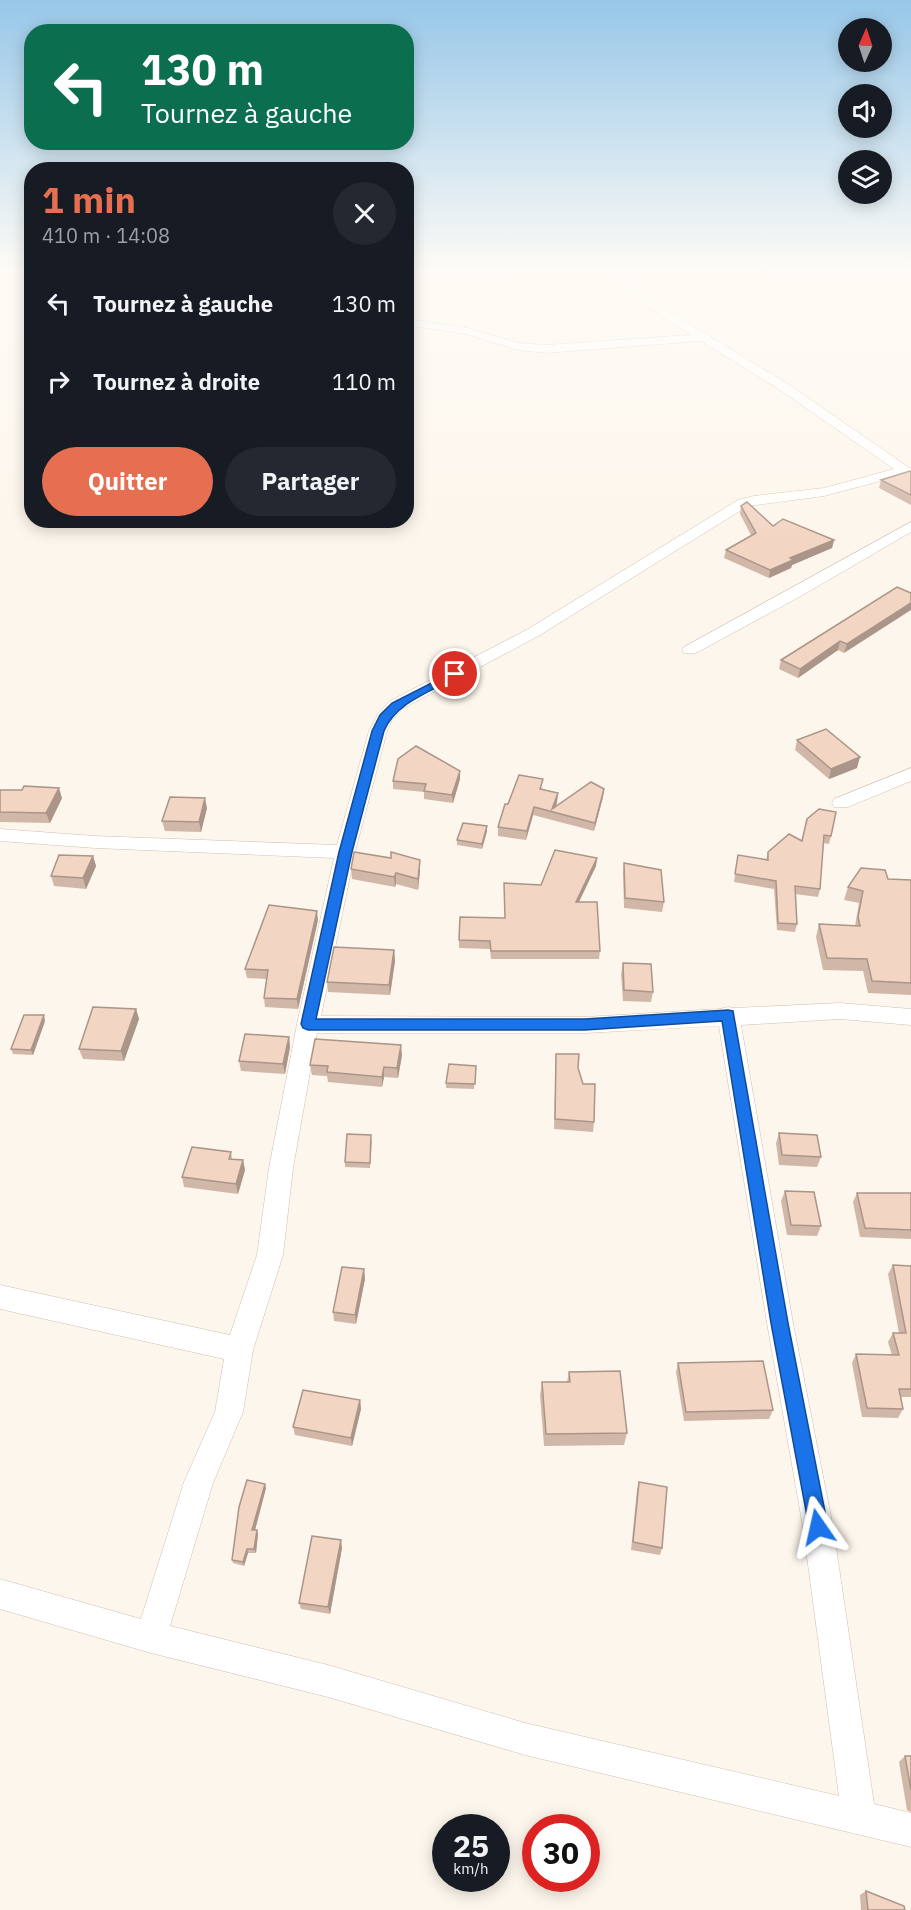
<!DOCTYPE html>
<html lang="fr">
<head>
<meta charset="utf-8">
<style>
  body { margin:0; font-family:"IBM Plex Sans",sans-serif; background:#242831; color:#f1f3f6; height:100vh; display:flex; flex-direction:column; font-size:22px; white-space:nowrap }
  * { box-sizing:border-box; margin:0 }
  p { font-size:20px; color:#9ea1a6 }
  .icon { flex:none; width:33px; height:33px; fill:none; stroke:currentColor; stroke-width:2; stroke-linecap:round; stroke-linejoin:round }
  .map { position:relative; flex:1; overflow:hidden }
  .drawer { position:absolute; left:24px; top:162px; width:390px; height:366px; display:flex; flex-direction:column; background:#171b24; border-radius:24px; box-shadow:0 3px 15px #0003 }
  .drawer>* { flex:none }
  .hud { position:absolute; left:24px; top:24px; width:390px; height:126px; border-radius:24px; box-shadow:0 3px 15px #0003; background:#0b6e4f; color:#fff; overflow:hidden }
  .needle { width:39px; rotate:3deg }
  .fabs { position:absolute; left:838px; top:18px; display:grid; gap:12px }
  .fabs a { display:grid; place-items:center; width:54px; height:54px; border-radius:50%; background:#171b24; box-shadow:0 3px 15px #0003; font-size:30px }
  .speed { position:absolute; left:432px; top:1814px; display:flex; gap:12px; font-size:30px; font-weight:700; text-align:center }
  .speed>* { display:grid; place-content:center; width:78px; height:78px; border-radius:50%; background:#171b24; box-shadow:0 3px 15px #0003; line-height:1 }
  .speed small { font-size:15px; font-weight:400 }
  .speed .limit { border:9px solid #d22; background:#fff; color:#111 }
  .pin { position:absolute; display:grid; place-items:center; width:51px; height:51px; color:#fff; margin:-26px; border:3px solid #fff; border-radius:50%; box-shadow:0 2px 6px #0007 }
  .me { position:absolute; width:66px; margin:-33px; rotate:349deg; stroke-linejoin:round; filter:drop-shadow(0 0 4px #0008) }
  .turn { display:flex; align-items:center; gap:21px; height:126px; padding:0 18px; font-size:27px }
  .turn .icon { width:78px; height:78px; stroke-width:2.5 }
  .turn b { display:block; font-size:42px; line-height:51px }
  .round { display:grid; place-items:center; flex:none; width:63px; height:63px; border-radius:32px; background:#242831 }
  .overview { display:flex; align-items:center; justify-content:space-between; height:102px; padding:0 18px }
  h1 { font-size:36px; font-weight:800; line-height:45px; color:#e76f51 }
  .cta { display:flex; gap:12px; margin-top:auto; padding:12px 18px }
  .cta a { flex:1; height:69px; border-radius:36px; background:#e76f51; color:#fff; font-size:24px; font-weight:800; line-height:69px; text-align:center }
  .cta a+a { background:#242831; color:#f1f3f6 }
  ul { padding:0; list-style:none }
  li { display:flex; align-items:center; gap:18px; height:78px; padding:0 18px }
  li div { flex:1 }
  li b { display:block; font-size:22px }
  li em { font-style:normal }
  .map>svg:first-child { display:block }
</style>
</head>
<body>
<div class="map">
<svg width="911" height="1910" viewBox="0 0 911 1910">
  <rect width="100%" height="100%" fill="#fdf6ec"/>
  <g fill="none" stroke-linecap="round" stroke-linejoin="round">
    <g stroke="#d1beb0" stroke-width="1">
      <g id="minor">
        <path d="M604 273H616L665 309 788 384 911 469V479L903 475 824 496 748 506 540 635 402 709 392 720 387 731 355 852 321 1016 585 1017 720 1009 728 1007 734 1008 840 1003 911 1009V1025L840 1019 741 1025 793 1323 833 1527 874 1804 911 1813V1847L525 1755 328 1697 151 1653 0 1609V1579L141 1619 184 1482 215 1412 224 1359 0 1309V1285L230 1335 257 1255 269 1168 297 1024 334 858 95 848 0 841V829L95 836 337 845 369 731 378 714 390 701 528 629 738 500 754 496 824 488 894 469 780 390 701 341 546 353 518 350 466 334 406 325V319L467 328 519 343 546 345 691 335 657 313ZM719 1026 767 1323 803 1527 839 1796 525 1723 328 1665 170 1626 213 1483 243 1412 253 1350 283 1255 293 1168 317 1033H585Z"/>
        <polygon points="911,522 911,532 801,596 696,653 684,653 682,650 684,647"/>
        <polygon points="911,768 911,781 848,807 834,807 832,803 834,799"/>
      </g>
    </g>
    <use href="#minor" fill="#fff" fill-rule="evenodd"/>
  </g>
  <g fill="#d1b7a8">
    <polygon points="911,472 911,505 879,488 881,480"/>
    <polygon points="741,506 773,526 834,540 832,548 792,565 791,568 769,578 724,558 726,550 751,535 740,514"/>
    <polygon points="897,587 844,653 838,650 798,678 779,669 781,660"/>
    <polygon points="797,740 857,768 829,779 795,750"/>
    <polygon points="460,771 460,779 453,803 424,799 424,792 393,789 393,781"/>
    <polygon points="543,787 542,789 558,793 557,802 556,807 604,789 603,797 594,831 533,815 526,840 498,836 498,827 508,804"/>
    <polygon points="0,790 62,798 50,823 0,822"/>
    <polygon points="207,808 201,832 165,831 162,821"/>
    <polygon points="807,819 831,836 829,844 823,843 820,889 818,897 795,894 797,924 795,932 777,930 774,889 734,882 738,855 766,860 768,852 802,841"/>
    <polygon points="487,826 487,831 482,849 457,845 457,840"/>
    <polygon points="93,856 96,866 86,889 54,886 51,876"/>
    <polygon points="391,858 420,860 420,870 418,890 396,884 395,887 352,879 351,869"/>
    <polygon points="597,858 596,866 579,902 600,951 599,959 491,959 490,949 459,948 459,940 504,918 541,885"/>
    <polygon points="624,863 664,902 662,912 624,908 623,872"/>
    <polygon points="888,879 911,880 911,995 868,993 863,971 823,970 816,937 819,924 855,926 859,903 844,900 848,887"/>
    <polygon points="318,920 298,1009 265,1007 264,998 266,979 247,978 245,969"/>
    <polygon points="394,950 395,961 390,995 328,992 327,982"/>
    <polygon points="623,963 653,992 651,1002 623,1001 621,974"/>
    <polygon points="136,1009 139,1019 124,1061 83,1059 79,1049"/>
    <polygon points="45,1021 33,1055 13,1054 11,1049"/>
    <polygon points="289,1037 290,1047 285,1074 241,1071 239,1061"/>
    <polygon points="556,1054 578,1068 594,1122 593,1132 554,1129"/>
    <polygon points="402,1055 398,1078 384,1077 382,1087 328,1082 327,1076 312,1075 310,1065"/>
    <polygon points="476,1066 474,1089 446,1088 446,1083"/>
    <polygon points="779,1133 821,1157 817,1167 779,1165 776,1143"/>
    <polygon points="372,1140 370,1168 345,1167 345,1162"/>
    <polygon points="231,1152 232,1159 243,1160 245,1170 238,1194 184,1187 182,1177"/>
    <polygon points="785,1191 821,1226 817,1236 787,1235 781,1201"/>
    <polygon points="857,1193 911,1193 911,1239 860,1237 853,1202"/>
    <polygon points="893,1265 911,1266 911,1397 901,1397 903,1409 898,1418 862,1417 852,1363 856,1354 892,1355 888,1342 893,1333 899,1333 888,1274"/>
    <polygon points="364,1269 365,1279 356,1324 334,1321 333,1312"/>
    <polygon points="678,1363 773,1410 769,1419 684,1421 676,1372"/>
    <polygon points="569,1372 627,1433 624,1445 544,1446 540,1395 542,1382 567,1382"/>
    <polygon points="360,1400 361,1409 352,1446 295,1435 293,1427"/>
    <polygon points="639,1482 662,1548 660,1555 631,1550 637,1490"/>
    <polygon points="266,1488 255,1530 258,1534 256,1553 248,1553 244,1566 233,1563 232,1560"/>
    <polygon points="342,1548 330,1614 301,1609 299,1603"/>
    <polygon points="905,1756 911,1756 911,1812 907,1810 899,1762"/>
    <polygon points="866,1891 905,1910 861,1910 860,1895"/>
  </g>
  <g fill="#aa9588">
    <polygon points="834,540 832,548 792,565 791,568 769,578 770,570 790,558"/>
    <polygon points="911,603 911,610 844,653 847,644"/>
    <polygon points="840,641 838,650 798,678 800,669"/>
    <polygon points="860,757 857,768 829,779 831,769"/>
    <polygon points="460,771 460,779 453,803 452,795"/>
    <polygon points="59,788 62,798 50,823 46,813"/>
    <polygon points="604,789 603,797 594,831 595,823"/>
    <polygon points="558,793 557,802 554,812 552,809"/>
    <polygon points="205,798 207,808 201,832 199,822"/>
    <polygon points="534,807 533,815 526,840 527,831"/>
    <polygon points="487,826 487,831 482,849 482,844"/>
    <polygon points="93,856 96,866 86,889 83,878"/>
    <polygon points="597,858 596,866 575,910 576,902"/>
    <polygon points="420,860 420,870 418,890 418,879"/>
    <polygon points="396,873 396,884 395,887 394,877"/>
    <polygon points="317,911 318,920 298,1009 297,999"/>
    <polygon points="394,950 395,961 390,995 389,985"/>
    <polygon points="136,1009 139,1019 124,1061 121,1051"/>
    <polygon points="44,1015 45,1021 33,1055 31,1050"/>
    <polygon points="289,1037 290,1047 285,1074 283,1064"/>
    <polygon points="401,1045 402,1055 398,1078 397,1068"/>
    <polygon points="384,1067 384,1077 382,1087 382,1077"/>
    <polygon points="243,1160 245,1170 238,1194 236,1184"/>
    <polygon points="364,1269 365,1279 356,1324 355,1315"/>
    <polygon points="360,1400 361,1409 352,1446 351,1438"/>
    <polygon points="265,1484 266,1488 254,1534 252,1530"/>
    <polygon points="257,1530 258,1534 256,1553 254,1549"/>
    <polygon points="341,1540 342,1548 330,1614 328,1607"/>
    <polygon points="247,1549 248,1553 244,1566 243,1562"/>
  </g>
  <g fill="#f3d5c3" stroke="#aa9588" stroke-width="1.5">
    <polygon points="910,471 911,472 911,495 881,480"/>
    <polygon points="747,502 773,526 783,519 834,540 790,558 793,560 770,570 726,550 756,533 741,506"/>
    <polygon points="897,587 911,593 911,603 847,644 840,641 800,669 781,660"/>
    <polygon points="826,729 860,757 831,769 797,740"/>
    <polygon points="416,746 460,771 452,795 424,791 426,784 393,781 398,759"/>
    <polygon points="519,775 543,779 540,789 558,793 552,809 591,782 604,789 595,823 534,807 527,831 498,827 505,804 508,804"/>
    <polygon points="24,786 59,788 46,813 0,812 0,790 22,790"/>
    <polygon points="170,797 205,798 199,822 162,821"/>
    <polygon points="819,809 836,812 831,836 824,835 820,889 795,886 797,924 778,923 776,881 735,874 738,855 768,860 768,852 789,834 802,841 807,819"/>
    <polygon points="463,823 487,826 482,844 457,840"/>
    <polygon points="555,850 597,858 576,902 597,902 600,951 491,951 490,941 459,940 460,917 505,918 504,883 541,885"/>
    <polygon points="354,852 391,858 391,852 420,860 418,879 396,873 394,877 351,869"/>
    <polygon points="59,855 93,856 83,878 51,876"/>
    <polygon points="624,863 661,870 664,902 625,898"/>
    <polygon points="861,868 885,870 888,879 911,880 911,983 872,981 867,959 827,958 819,924 860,926 858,917 863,891 848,887"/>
    <polygon points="269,905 317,911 297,999 264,998 268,970 245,969"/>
    <polygon points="334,947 394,950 389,985 327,982"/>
    <polygon points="623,963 651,964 653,992 624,990"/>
    <polygon points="93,1007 136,1009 121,1051 79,1049"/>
    <polygon points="24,1015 44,1015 31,1050 11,1049"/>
    <polygon points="245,1034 289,1037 283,1064 239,1061"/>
    <polygon points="315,1039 401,1045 397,1068 384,1067 382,1077 327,1072 328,1066 310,1065"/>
    <polygon points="556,1054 579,1054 578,1068 583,1084 595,1084 594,1122 555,1119"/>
    <polygon points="449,1064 476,1066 475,1084 446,1083"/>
    <polygon points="779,1133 817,1135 821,1157 782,1155"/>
    <polygon points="347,1134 371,1135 370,1163 345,1162"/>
    <polygon points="192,1147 231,1152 229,1159 243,1160 236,1184 182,1177"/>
    <polygon points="785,1191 814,1192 821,1226 791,1225"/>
    <polygon points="857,1193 911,1193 911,1230 865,1228"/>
    <polygon points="893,1265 911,1266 911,1389 899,1389 903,1409 867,1408 856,1354 899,1355 893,1333 906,1333"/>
    <polygon points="342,1267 364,1269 355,1315 333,1312"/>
    <polygon points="763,1361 773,1410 686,1412 678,1363"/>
    <polygon points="620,1371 627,1433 546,1434 542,1382 570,1382 569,1372"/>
    <polygon points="303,1390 360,1400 351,1438 293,1427"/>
    <polygon points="247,1480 265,1484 252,1530 257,1530 254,1549 247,1549 243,1562 232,1560 239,1507"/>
    <polygon points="639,1482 667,1487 662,1548 633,1542"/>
    <polygon points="312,1536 341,1540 328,1607 299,1603"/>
    <polygon points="905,1756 911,1756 911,1790"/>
    <polygon points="866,1891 904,1906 905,1910 868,1910"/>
  </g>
  <linearGradient id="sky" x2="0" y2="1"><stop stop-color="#97c7e8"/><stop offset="0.5" stop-color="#fefbf6"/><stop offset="1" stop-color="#fefbf6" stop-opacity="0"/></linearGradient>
  <rect width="911" height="541" fill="url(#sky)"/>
  <path fill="#1a73e8" stroke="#114b97" stroke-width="1.5" d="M455 671 459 672V676C432 691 396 702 384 731L352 852 316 1019H585L728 1010 733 1011 788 1323 828 1527 825 1534 818 1537 812 1534 809 1527 771 1323 722 1021 585 1030H308L303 1028 301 1024 339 852 372 731 380 715 392 703Z"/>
</svg>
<div class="fabs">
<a><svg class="needle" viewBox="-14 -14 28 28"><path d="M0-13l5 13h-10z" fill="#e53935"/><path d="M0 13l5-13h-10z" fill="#9ea1a6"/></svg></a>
<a><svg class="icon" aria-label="sound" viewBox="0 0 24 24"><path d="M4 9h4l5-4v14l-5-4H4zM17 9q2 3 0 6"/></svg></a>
<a><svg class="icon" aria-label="layers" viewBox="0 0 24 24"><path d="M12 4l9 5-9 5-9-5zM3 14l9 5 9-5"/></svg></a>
</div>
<div class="speed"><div>25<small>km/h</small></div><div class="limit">30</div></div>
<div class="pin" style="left:455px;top:674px;background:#d93025"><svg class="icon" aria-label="arrive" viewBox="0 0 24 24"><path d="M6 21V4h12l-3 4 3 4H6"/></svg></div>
<svg class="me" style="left:818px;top:1527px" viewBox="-20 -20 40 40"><path d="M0-17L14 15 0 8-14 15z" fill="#1a73e8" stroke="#fff" stroke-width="4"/></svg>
<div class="hud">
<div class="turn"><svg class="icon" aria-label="left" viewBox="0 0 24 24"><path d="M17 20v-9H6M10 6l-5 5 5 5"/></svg><div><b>130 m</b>Tournez à gauche</div></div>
</div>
<section class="drawer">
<div class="overview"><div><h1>1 min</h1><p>410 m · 14:08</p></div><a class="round"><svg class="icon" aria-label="close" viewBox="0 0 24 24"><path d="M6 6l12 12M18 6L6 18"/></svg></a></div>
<ul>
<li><svg class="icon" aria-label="left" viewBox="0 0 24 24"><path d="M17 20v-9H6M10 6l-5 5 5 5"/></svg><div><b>Tournez à gauche</b></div><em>130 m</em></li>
<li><svg class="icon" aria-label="right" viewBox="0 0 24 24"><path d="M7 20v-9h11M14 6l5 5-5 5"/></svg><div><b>Tournez à droite</b></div><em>110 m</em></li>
</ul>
<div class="cta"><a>Quitter</a><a>Partager</a></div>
</section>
</div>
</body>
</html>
